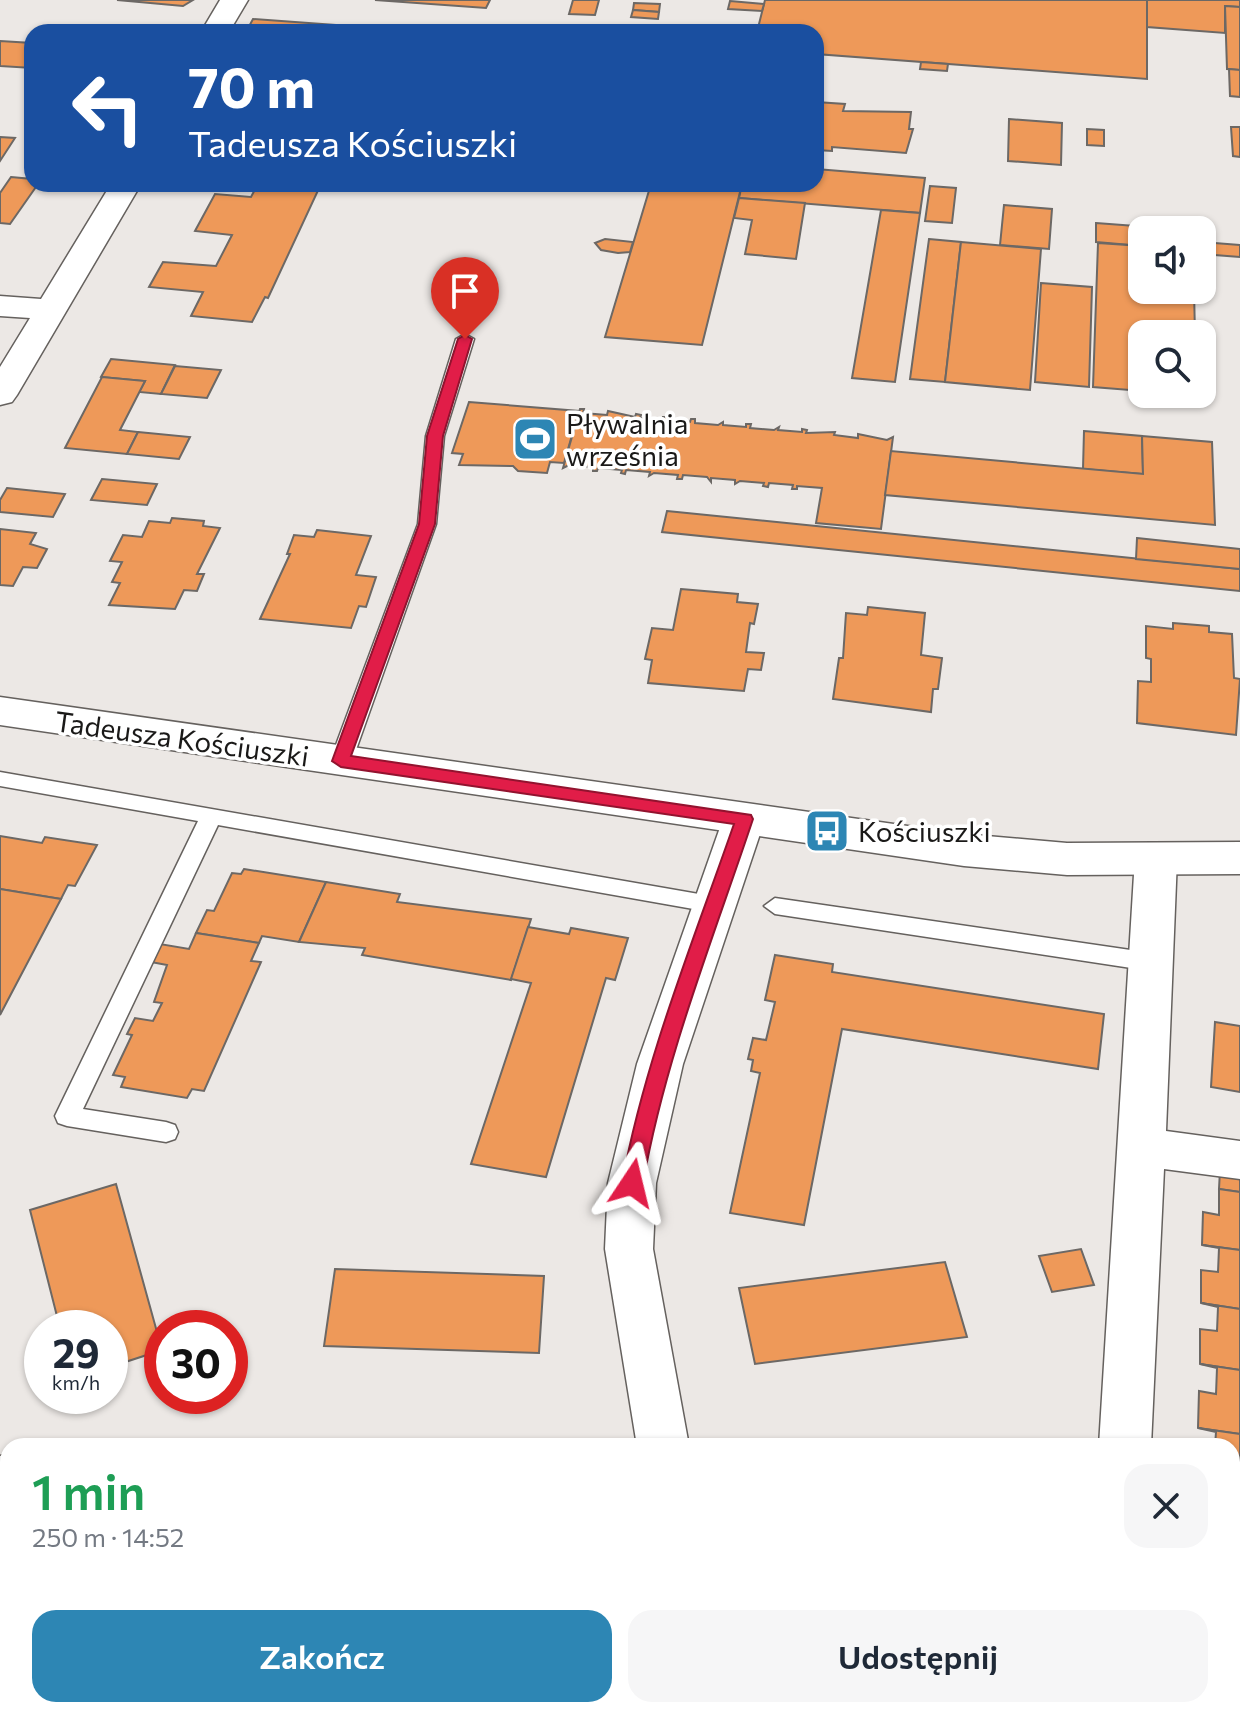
<!DOCTYPE html>
<html lang="pl">
<head>
<meta charset="utf-8">
<style>
  body { margin:0; font-family:Commissioner,sans-serif; background:#f6f6f7; color:#1f2937; height:100vh; display:flex; flex-direction:column; font-size:30px; white-space:nowrap }
  * { box-sizing:border-box; margin:0 }
  p { font-size:26px; color:#747a83 }
  .icon { flex:none; width:44px; height:44px; fill:none; stroke:currentColor; stroke-width:2; stroke-linecap:round; stroke-linejoin:round }
  .map { position:relative; flex:1; overflow:hidden }
  .sheet { position:absolute; left:0px; top:1438px; width:1240px; height:280px; display:flex; flex-direction:column; background:#fff; border-radius:24px 24px 0 0; box-shadow:0 2px 6px #0004 }
  .sheet>* { flex:none }
  .guide { position:absolute; left:24px; top:24px; width:800px; height:168px; border-radius:24px; box-shadow:0 2px 6px #0004; background:#1a4fa0; color:#fff; overflow:hidden }
  .fabs { position:absolute; left:1128px; top:216px; display:grid; gap:16px }
  .fabs a { display:grid; place-items:center; width:88px; height:88px; border-radius:16px; background:#fff; box-shadow:0 2px 6px #0004; font-size:40px }
  .speed { position:absolute; left:24px; top:1310px; display:flex; gap:16px; font-size:40px; font-weight:700; text-align:center }
  .speed>* { display:grid; place-content:center; width:104px; height:104px; border-radius:50%; background:#fff; box-shadow:0 2px 6px #0004; line-height:1 }
  .speed small { font-size:20px; font-weight:400 }
  .speed .limit { border:12px solid #d22; background:#fff; color:#111 }
  .pin { position:absolute; display:grid; place-items:center; width:68px; height:68px; color:#fff; margin:-82px -34px; border-radius:50% 50% 50% 0; rotate:-45deg; box-shadow:0 0 8px #0007 }
  .pin .icon { rotate:45deg }
  .me { position:absolute; width:88px; margin:-44px; rotate:10deg; stroke-linejoin:round; filter:drop-shadow(0 0 6px #0008) }
  .turn { display:flex; align-items:center; gap:28px; height:168px; padding:0 32px; font-size:36px }
  .turn .icon { width:104px; height:104px; stroke-width:2.5 }
  .turn b { display:block; font-size:56px; line-height:68px }
  .round { display:grid; place-items:center; flex:none; width:84px; height:84px; border-radius:24px; background:#f6f6f7 }
  .head { display:flex; align-items:center; justify-content:space-between; height:136px; padding:0 32px }
  h1 { font-size:48px; font-weight:600; line-height:60px; color:#1e9e55 }
  .button { display:flex; gap:16px; margin-top:auto; padding:16px 32px }
  .button a { flex:1; height:92px; border-radius:24px; background:#2d86b4; color:#fff; font-size:32px; font-weight:600; line-height:92px; text-align:center }
  .button a+a { background:#f6f6f7; color:#1f2937 }
  .map>svg:first-child { display:block }
</style>
</head>
<body>
<div class="map">
<svg width="1240" height="1718" viewBox="0 0 1240 1718">
  <rect width="100%" height="100%" fill="#ece8e5"/>
  <g fill="#ee9959" stroke="#6c6865" stroke-width="2">
    <polygon points="117,0 193,0 183,6"/>
    <polygon points="375,0 490,0 486,8"/>
    <polygon points="573,0 599,0 595,15 569,14"/>
    <polygon points="765,0 1147,0 1147,79 816,54 816,32 757,32"/>
    <polygon points="1147,0 1240,0 1240,7 1225,6 1225,33 1147,27"/>
    <polygon points="730,1 764,4 762,11 728,9"/>
    <polygon points="634,3 660,4 659,12 633,10"/>
    <polygon points="1225,6 1240,7 1240,70 1227,69"/>
    <polygon points="633,10 659,12 658,19 631,17"/>
    <polygon points="253,19 418,31 246,32"/>
    <polygon points="0,41 32,43 32,68 0,66"/>
    <polygon points="921,62 948,64 947,71 920,69"/>
    <polygon points="1229,69 1240,70 1240,97 1230,96"/>
    <polygon points="816,102 845,104 843,111 911,112 909,129 913,129 906,153 832,147 832,151 816,150"/>
    <polygon points="1009,119 1062,123 1061,165 1008,161"/>
    <polygon points="1231,127 1240,127 1240,157 1233,156"/>
    <polygon points="1087,129 1104,130 1104,146 1087,145"/>
    <polygon points="0,137 15,138 0,161"/>
    <polygon points="816,169 925,178 920,213 739,198 742,184 816,184"/>
    <polygon points="11,177 32,179 32,184 38,184 10,224 0,223 0,193"/>
    <polygon points="258,184 321,184 268,298 265,297 252,322 191,316 203,292 149,287 163,262 216,266 232,235 195,231 215,194 251,197"/>
    <polygon points="651,184 742,184 702,345 605,337"/>
    <polygon points="930,186 956,188 952,223 925,221"/>
    <polygon points="739,198 805,203 796,259 745,254 752,220 734,218"/>
    <polygon points="1004,205 1052,209 1049,249 1000,245"/>
    <polygon points="881,210 920,213 895,382 852,378"/>
    <polygon points="1096,223 1189,230 1142,230 1142,246 1096,242"/>
    <polygon points="605,239 633,242 630,252 618,253 601,250 595,243"/>
    <polygon points="929,239 961,242 945,382 910,379"/>
    <polygon points="961,242 1041,249 1030,390 945,382"/>
    <polygon points="1202,242 1240,245 1240,257 1202,254"/>
    <polygon points="1098,243 1142,246 1142,290 1194,290 1195,334 1142,334 1142,391 1093,387"/>
    <polygon points="1041,283 1092,287 1089,387 1035,382"/>
    <polygon points="111,359 175,365 161,394 139,392 145,381 101,377"/>
    <polygon points="175,366 221,370 207,398 161,394"/>
    <polygon points="102,377 145,381 120,430 138,432 127,454 65,448"/>
    <polygon points="469,402 579,411 564,463 550,462 547,473 518,471 513,466 459,465 463,454 452,453"/>
    <polygon points="580,409 584,409 583,413 607,415 608,411 635,417 636,414 641,415 640,418 663,420 663,417 668,417 667,420 690,422 691,419 695,419 695,423 718,425 723,422 723,425 746,427 746,424 751,424 750,428 774,430 779,427 778,430 802,432 802,429 807,430 806,433 835,432 834,435 858,438 858,434 887,440 893,437 881,529 816,523 822,488 797,486 797,489 792,489 793,485 769,483 768,487 763,486 764,483 740,481 735,484 735,480 711,478 711,482 707,477 683,475 682,479 677,479 678,475 654,473 649,476 650,472 626,470 625,474 621,473 622,470 598,468 597,471 593,471 593,467 569,465 563,468"/>
    <polygon points="1084,431 1142,436 1143,474 1083,469"/>
    <polygon points="138,432 190,437 179,459 127,454"/>
    <polygon points="1142,436 1212,442 1215,525 885,495 891,451 1143,474"/>
    <polygon points="102,479 157,484 147,505 91,500"/>
    <polygon points="7,488 65,494 53,517 0,512 0,500"/>
    <polygon points="667,511 1240,569 1240,591 662,532"/>
    <polygon points="172,518 204,521 203,526 220,528 197,574 204,574 197,591 184,590 175,609 109,605 120,583 112,582 122,562 110,561 123,535 142,537 149,521 170,523"/>
    <polygon points="0,529 36,533 30,544 47,549 37,568 23,567 13,586 0,585"/>
    <polygon points="317,530 371,536 356,575 376,577 366,607 359,606 351,628 260,619 290,554 287,554 294,535 314,537"/>
    <polygon points="1137,538 1240,549 1240,569 1136,559"/>
    <polygon points="681,589 738,594 737,602 758,604 754,624 750,623 746,652 764,653 761,670 748,669 744,691 648,683 652,660 645,659 652,628 673,630"/>
    <polygon points="868,607 925,613 921,655 942,658 938,689 933,689 931,712 833,699 839,658 843,658 846,613 867,615"/>
    <polygon points="1173,623 1209,626 1209,632 1232,634 1234,678 1240,679 1236,735 1137,723 1138,681 1151,682 1151,659 1146,658 1146,626 1173,629"/>
    <polygon points="0,836 42,843 45,837 97,845 75,886 68,885 61,899 0,889"/>
    <polygon points="244,869 326,882 299,942 262,936 259,943 196,933 207,910 214,911 232,873 241,874"/>
    <polygon points="326,882 400,894 397,902 531,919 511,980 362,955 365,948 299,942"/>
    <polygon points="0,889 61,899 0,1015"/>
    <polygon points="528,927 569,934 571,928 628,938 615,980 606,978 546,1177 471,1164 531,983 511,979"/>
    <polygon points="196,933 259,943 251,961 261,962 204,1091 192,1089 187,1098 121,1087 125,1077 113,1075 132,1035 127,1034 135,1018 153,1021 162,1003 154,1002 167,965 151,962 160,944 189,949"/>
    <polygon points="775,955 833,964 832,972 1104,1014 1098,1069 842,1029 804,1225 730,1213 760,1073 751,1071 753,1060 748,1059 753,1038 766,1040 775,1002 765,1000"/>
    <polygon points="1215,1022 1240,1026 1240,1092 1211,1087"/>
    <polygon points="1220,1170 1240,1173 1240,1192 1219,1189"/>
    <polygon points="116,1184 162,1350 110,1367 110,1328 60,1328 30,1210"/>
    <polygon points="1219,1189 1240,1192 1240,1250 1202,1245 1203,1212 1219,1215"/>
    <polygon points="1202,1245 1240,1250 1240,1309 1201,1303 1201,1270 1218,1272 1219,1248"/>
    <polygon points="1081,1249 1094,1285 1052,1292 1039,1256"/>
    <polygon points="945,1262 967,1337 755,1364 739,1288"/>
    <polygon points="335,1269 544,1276 539,1353 324,1346"/>
    <polygon points="1201,1303 1240,1309 1240,1370 1200,1364 1200,1329 1217,1331 1218,1307"/>
    <polygon points="1200,1364 1240,1370 1240,1434 1198,1428 1199,1391 1216,1394 1217,1368"/>
    <polygon points="1198,1428 1240,1434 1240,1501 1232,1500 1232,1446 1215,1446 1216,1432"/>
    <polygon points="1232,1500 1240,1501 1240,1571 1232,1570"/>
    <polygon points="1232,1570 1240,1571 1240,1644 1232,1642"/>
    <polygon points="8,1616 8,1710 15,1710 0,1716 0,1619"/>
  </g>
  <g fill="none" stroke-linecap="round" stroke-linejoin="round">
    <g stroke="#65615e" stroke-width="3">
      <g id="service">
        <polygon points="465,334 474,339 444,436 436,524 352,761 348,766 334,766 330,761 418,524 426,436 456,339"/>
        <polygon points="0,772 716,897 727,905 716,913 218,825 83,1109 166,1122 175,1125 178,1132 175,1139 166,1142 67,1126 58,1123 55,1116 198,821 0,786"/>
        <polygon points="775,898 1151,953 1159,956 1162,962 1159,968 1151,971 775,914 764,906"/>
      </g>
    </g>
    <g stroke="#65615e" stroke-width="3">
      <g id="minor">
        <polygon points="220,0 248,0 229,32 201,32"/>
        <polygon points="111,184 141,184 17,395 12,402 0,405 0,367 30,318 0,316 0,296 41,299"/>
        <polygon points="744,804 759,809 765,819 683,1064 656,1183 653,1249 689,1446 637,1446 605,1249 608,1183 637,1064 723,819 729,809"/>
        <polygon points="1156,843 1171,847 1177,858 1166,1131 1240,1141 1240,1179 1164,1169 1151,1446 1099,1446 1135,858 1141,847"/>
        <polygon points="8,1454 8,1502 0,1504 0,1456"/>
        <polygon points="698,1710 754,1710 756,1718 700,1718"/>
      </g>
    </g>
    <g stroke="#65615e" stroke-width="3">
      <polygon id="tertiary" points="0,697 964,834 1067,843 1240,842 1240,874 1067,875 964,866 0,725"/>
    </g>
    <use href="#service" fill="#fff" fill-rule="evenodd"/>
    <use href="#minor" fill="#fff" fill-rule="evenodd"/>
    <use href="#tertiary" fill="#fff" fill-rule="evenodd"/>
  </g>
  <path fill="#e11d48" stroke="#92132f" stroke-width="2" d="M465 335 472 339 443 436 435 524 351 756 751 815 753 819C713 939 665 1058 643 1183L632 1191 622 1183C645 1059 693 942 734 824L341 767 332 761 419 524 427 436 458 339Z"/>
  <defs>
    <g id="stadium-square" transform="scale(2.3)"><rect x="-9" y="-9" width="18" height="18" rx="4" fill="#2d86b4" stroke="#fff"/><path d="M0-5a6.5 5 0 1 0 0 10a6.5 5 0 1 0 0-10ZM-3.5-1.8h7v3.6h-7Z" fill="#fff"/></g>
    <g id="bus-square" transform="scale(2.3)"><rect x="-9" y="-9" width="18" height="18" rx="4" fill="#2d86b4" stroke="#fff"/><path d="M-5-6H5V4H4V6H2V4H-2V6H-4V4H-5ZM-3.5-4V0h7V-4ZM-3.5 1.2v1.5H-2V1.2ZM2 1.2v1.5H3.5V1.2Z" fill="#fff"/></g>
  </defs>
  <g fill-rule="evenodd">
    <use href="#stadium-square" x="535" y="439"/>
    <use href="#bus-square" x="827" y="831"/>
  </g>
  <g text-anchor="middle" dominant-baseline="central" stroke-width="7" stroke-linejoin="round" paint-order="stroke">
    <g font-size="28" fill="#1a1918" stroke="#fff" text-anchor="start">
      <text x="566" y="423">Pływalnia<tspan x="566" dy="32">września</tspan></text>
      <text x="858" y="831">Kościuszki</text>
    </g>
    <g font-size="28" fill="#1a1918" stroke="#fff">
      <text transform="translate(182 738) rotate(8)">Tadeusza Kościuszki</text>
    </g>
  </g>
</svg>
<div class="fabs">
<a><svg class="icon" aria-label="sound" viewBox="0 0 24 24"><path d="M4 9h4l5-4v14l-5-4H4zM17 9q2 3 0 6"/></svg></a>
<a><svg class="icon" aria-label="search" viewBox="0 0 24 24"><circle cx="10" cy="10" r="6"/><path d="M15 15l6 6"/></svg></a>
</div>
<div class="speed"><div>29<small>km/h</small></div><div class="limit">30</div></div>
<div class="pin" style="left:465px;top:339px;background:#d93025"><svg class="icon" aria-label="arrive" viewBox="0 0 24 24"><path d="M6 21V4h12l-3 4 3 4H6"/></svg></div>
<svg class="me" style="left:632px;top:1183px" viewBox="-20 -20 40 40"><path d="M0-17L14 15 0 8-14 15z" fill="#e11d48" stroke="#fff" stroke-width="4"/></svg>
<div class="guide">
<div class="turn"><svg class="icon" aria-label="left" viewBox="0 0 24 24"><path d="M17 20v-9H6M10 6l-5 5 5 5"/></svg><div><b>70 m</b>Tadeusza Kościuszki</div></div>
</div>
<section class="sheet">
<div class="head"><div><h1>1 min</h1><p>250 m · 14:52</p></div><a class="round"><svg class="icon" aria-label="close" viewBox="0 0 24 24"><path d="M6 6l12 12M18 6L6 18"/></svg></a></div>
<div class="button"><a>Zakończ</a><a>Udostępnij</a></div>
</section>
</div>
</body>
</html>
